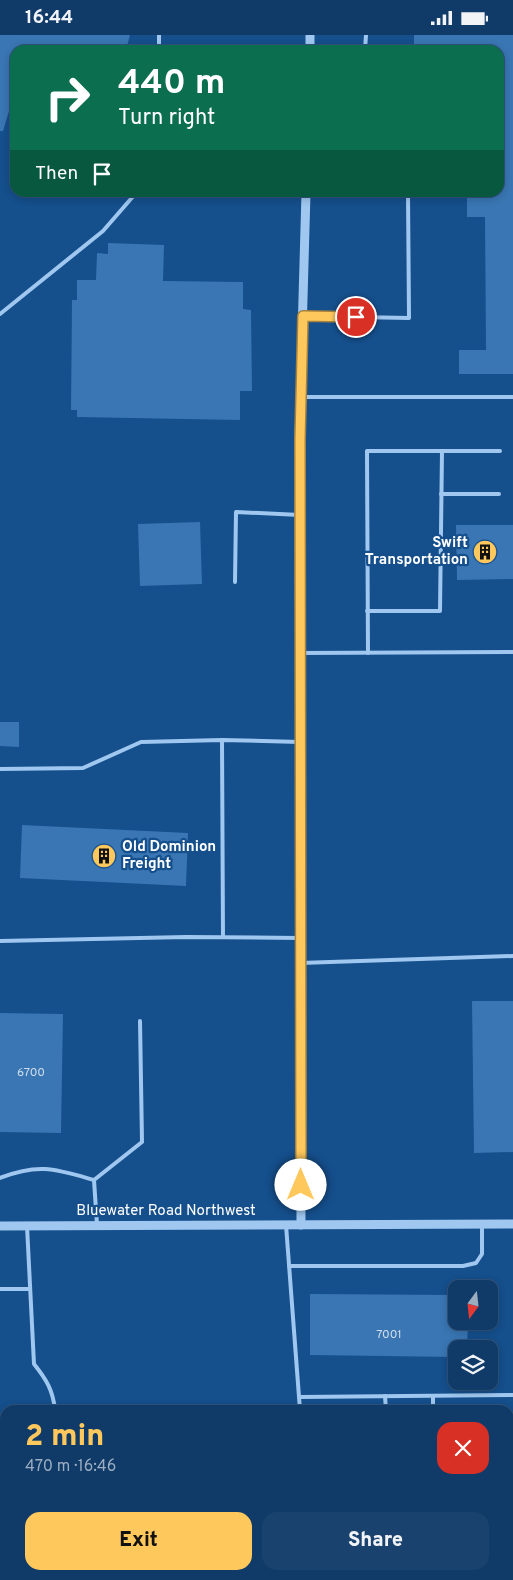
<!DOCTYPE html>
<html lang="en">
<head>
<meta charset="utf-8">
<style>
  body { margin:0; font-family:Overpass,sans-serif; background:#19426f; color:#f1f3f6; height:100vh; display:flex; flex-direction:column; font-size:19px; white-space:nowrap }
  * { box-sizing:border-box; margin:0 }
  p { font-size:16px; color:#9cadc0 }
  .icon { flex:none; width:28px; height:28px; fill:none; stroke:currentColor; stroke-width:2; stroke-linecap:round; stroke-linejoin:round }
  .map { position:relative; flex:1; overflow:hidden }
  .drawer { position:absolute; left:0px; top:1370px; width:514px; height:175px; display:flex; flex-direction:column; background:#103b69; border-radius:15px 15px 0 0; box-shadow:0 2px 8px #0003,0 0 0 1px #30557d }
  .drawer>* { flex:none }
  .hud { position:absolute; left:10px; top:10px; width:494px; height:152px; border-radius:15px; box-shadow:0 2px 8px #0003,0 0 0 1px #30557d; background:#0b6e4f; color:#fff; overflow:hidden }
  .needle { width:32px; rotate:195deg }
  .tools { position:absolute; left:448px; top:1245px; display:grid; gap:10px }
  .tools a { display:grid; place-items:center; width:50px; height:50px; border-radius:10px; background:#103b69; box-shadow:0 2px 8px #0003,0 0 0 1px #30557d; font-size:25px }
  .pin { position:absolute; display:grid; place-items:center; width:42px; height:42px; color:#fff; margin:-21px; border:2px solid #fff; border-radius:50%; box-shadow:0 1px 5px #0007 }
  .me { position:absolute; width:55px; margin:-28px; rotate:0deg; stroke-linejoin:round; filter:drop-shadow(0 0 4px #0008) }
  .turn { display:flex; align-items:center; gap:18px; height:105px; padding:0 25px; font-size:22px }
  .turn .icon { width:65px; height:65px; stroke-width:2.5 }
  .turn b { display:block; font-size:35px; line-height:42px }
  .then { display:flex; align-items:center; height:48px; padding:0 25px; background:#0003; gap:10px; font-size:19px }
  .round { display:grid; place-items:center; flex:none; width:52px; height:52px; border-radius:15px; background:#19426f }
  .head { display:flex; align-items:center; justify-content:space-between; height:85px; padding:0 25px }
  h1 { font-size:30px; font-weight:800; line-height:38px; color:#ffc85d }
  .primary-button { display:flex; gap:10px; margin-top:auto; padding:10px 25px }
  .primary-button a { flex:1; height:58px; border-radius:15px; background:#ffc85d; color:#111; font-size:20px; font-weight:800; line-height:58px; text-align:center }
  .primary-button a+a { background:#19426f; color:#f1f3f6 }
  .status { display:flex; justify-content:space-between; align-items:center; height:35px; padding:0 25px; background:#103b69; direction:ltr }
  .status svg { height:14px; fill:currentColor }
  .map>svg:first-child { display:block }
</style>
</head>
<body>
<div class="status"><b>16:44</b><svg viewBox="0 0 49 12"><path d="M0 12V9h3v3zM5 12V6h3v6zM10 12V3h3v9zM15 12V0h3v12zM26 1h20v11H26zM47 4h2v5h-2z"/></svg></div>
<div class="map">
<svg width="513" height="1545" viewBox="0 0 513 1545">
  <rect width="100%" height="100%" fill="#154f8c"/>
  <g fill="#3976b3">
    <polygon points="0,0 130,0 126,15 15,15 15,77 9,76 3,96 0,96"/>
    <polygon points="414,0 513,0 513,339 459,339 459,315 486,315 485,182 467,182 467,158 499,158 499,15 414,15"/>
    <polygon points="108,208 164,210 163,246 243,247 243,274 251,275 252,356 240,356 240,385 77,382 77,375 71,375 72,265 77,265 77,245 96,245 97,218 108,219"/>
    <polygon points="200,487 202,549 140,551 138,489"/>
    <polygon points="456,490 513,490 513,544 457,545"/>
    <polygon points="0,687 19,687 19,712 0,711"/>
    <polygon points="22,790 188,798 186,851 20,843"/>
    <polygon points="472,966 513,966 513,1117 474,1118"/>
    <polygon points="0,978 63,979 61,1098 0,1097"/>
    <polygon points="310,1259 456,1260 456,1286 468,1286 467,1314 456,1314 456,1322 310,1320"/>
  </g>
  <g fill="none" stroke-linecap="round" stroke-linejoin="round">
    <g stroke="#9fc7f0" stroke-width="4">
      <polyline points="159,15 159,0"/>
      <polyline points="365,15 366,0"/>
      <polyline points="0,279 103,196 136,158"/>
      <polyline points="303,281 409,283 408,158"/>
      <polyline points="301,362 513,362"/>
      <polyline points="441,459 499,459"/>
      <polyline points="235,547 236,477 300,480"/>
      <polyline points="367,576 440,576 442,416"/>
      <polyline points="300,618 513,617"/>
      <polyline points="368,618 367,416 500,416"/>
      <polyline points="222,705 223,902"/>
      <polyline points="0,734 83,733 141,707 222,705 300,707"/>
      <polyline points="0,906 186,902 300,903"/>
      <polyline points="300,928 513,921"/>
      <path d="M0 1143C39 1128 55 1134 94 1145L97 1190"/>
      <polyline points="94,1145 142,1107 140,986"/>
      <polyline points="286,1190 300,1375"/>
      <path d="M27 1191 34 1329C46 1344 53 1355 55 1375"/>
      <polyline points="289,1231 463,1231 476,1228 482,1219 482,1189"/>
      <polyline points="0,1254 30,1254"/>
      <polyline points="385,1361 386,1375"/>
      <polyline points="433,1361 433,1375"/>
      <polyline points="299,1362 513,1360"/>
      <polyline points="60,1540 61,1545"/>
      <polyline points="303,1540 303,1545"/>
      <polyline points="456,1540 456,1545"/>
    </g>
    <g stroke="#9fc7f0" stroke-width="9">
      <polyline points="310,15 310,0"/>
      <polyline points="301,1190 299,404 306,158"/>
      <polyline points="0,1191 513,1189"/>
    </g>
  </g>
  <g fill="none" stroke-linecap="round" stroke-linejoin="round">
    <g stroke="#a6823c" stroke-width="12">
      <polyline id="route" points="301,1150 300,404 303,281 356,282"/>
    </g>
    <use href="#route" stroke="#ffc85d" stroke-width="9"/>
  </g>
  <defs>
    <g id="building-disc" transform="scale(1.25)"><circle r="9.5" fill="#ffc85d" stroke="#154f8c"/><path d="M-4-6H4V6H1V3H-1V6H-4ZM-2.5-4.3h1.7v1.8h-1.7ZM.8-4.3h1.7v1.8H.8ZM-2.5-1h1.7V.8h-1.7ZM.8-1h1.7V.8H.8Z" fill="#111"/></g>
  </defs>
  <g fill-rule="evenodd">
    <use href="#building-disc" x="485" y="517"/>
    <use href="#building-disc" x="104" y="821"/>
  </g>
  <g text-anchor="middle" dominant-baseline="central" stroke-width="4.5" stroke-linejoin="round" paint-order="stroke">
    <g font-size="12" fill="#ceddec">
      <text x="31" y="1038">6700</text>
      <text x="389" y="1300">7001</text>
    </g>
    <g font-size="15" font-weight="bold" fill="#fff" stroke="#154f8c" text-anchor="end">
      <text x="468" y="508">Swift<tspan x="468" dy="17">Transportation</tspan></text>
      <text x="122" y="812" text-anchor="start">Old Dominion<tspan x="122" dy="17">Freight</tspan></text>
    </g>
    <g font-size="15" fill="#fff" stroke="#154f8c">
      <text x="166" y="1176">Bluewater Road Northwest</text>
    </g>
  </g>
</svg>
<div class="tools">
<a><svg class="needle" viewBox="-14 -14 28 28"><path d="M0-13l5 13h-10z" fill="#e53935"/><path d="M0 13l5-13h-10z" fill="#9cadc0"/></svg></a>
<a><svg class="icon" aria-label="layers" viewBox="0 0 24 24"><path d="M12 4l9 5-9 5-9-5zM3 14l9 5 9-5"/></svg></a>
</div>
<div class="pin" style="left:356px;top:282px;background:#d93025"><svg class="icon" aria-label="arrive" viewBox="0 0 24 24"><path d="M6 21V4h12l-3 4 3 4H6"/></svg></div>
<svg class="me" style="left:301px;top:1150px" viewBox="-20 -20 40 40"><circle r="19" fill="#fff"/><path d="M0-13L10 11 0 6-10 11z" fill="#ffc85d"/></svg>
<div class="hud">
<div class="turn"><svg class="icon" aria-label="right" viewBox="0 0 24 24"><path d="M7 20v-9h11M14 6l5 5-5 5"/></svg><div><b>440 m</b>Turn right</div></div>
<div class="then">Then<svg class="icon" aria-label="arrive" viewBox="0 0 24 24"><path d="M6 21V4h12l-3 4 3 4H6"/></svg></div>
</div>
<section class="drawer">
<div class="head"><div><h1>2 min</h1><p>470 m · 16:46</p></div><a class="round" style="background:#d93025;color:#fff"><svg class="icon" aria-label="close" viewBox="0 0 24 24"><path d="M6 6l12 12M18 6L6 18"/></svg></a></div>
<div class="primary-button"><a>Exit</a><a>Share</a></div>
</section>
</div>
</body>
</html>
